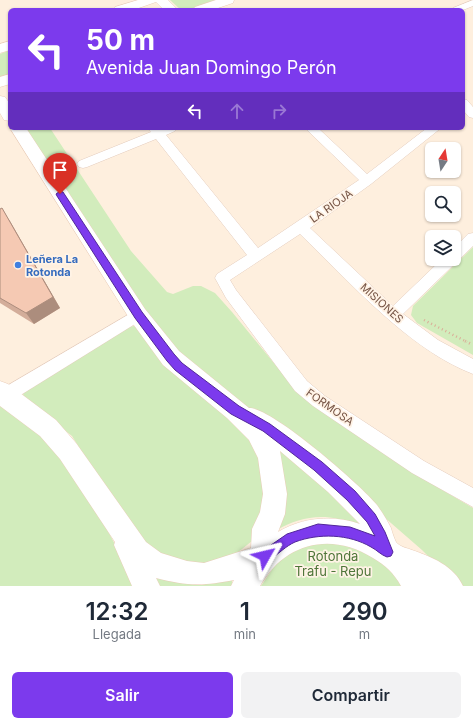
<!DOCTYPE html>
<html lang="es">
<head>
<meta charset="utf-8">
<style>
  body { margin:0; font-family:Inter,sans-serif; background:#f2f2f3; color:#1f2937; height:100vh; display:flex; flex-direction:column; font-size:15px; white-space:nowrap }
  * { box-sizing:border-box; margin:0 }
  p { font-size:13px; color:#747a83 }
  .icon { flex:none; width:22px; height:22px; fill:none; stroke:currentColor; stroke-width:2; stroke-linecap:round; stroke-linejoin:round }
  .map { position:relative; height:586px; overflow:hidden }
  .details { display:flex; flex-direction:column; background:#fff; flex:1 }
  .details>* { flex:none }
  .guide { position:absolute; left:8px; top:8px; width:457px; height:122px; border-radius:6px; box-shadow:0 1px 3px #0004; background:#7c3aed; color:#fff; overflow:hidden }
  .needle { width:26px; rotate:12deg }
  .tools { position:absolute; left:425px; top:142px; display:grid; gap:8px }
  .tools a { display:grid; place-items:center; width:36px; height:36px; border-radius:6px; background:#fff; box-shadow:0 1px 3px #0004; font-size:20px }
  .pin { position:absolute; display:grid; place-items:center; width:34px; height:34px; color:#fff; margin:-41px -17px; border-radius:50% 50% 50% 0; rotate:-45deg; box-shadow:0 0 4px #0007 }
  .pin .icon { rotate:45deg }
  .me { position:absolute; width:44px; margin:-22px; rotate:53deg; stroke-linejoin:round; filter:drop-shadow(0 0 3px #0008) }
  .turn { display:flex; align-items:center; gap:14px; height:84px; padding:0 12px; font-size:18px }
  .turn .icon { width:52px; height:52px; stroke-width:2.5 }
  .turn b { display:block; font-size:28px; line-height:34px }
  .lanes { display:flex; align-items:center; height:38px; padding:0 12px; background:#0003; justify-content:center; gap:20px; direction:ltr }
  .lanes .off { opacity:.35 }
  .eta { display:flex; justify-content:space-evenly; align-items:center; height:68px; text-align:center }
  .eta b { font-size:24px; font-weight:600; line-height:28px }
  .primary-button { display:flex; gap:8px; margin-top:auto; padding:8px 12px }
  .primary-button a { flex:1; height:46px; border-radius:6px; background:#7c3aed; color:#fff; font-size:16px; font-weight:600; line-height:46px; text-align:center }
  .primary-button a+a { background:#f2f2f3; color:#1f2937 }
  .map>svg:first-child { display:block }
</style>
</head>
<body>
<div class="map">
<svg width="473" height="586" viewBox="0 0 473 586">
  <rect width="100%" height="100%" fill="#feefde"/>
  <g fill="#d2ecbc">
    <polygon points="170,0 217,0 189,10 181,10"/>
    <polygon points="10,50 10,74 0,77 0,54"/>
    <polygon points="26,128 50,128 131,251 167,292 173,294 193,286 201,286 215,293 232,312 296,390 410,471 473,508 473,586 458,586 422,550 376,510 175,351 113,266"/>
    <polygon points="473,247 473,355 417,323 411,315 413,306"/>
    <polygon points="134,326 138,329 258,447 270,493 252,541 232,557 188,567 141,543 114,504 72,436 25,399 23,394 28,388 128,327"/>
    <polygon points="0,404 53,445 101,518 137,586 0,586"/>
    <path d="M273 440 365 523C355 525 348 522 338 519 316 514 296 519 277 530Z"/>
    <polygon points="321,540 348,542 373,553 405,586 261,586 275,565 296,548"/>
    <polygon points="157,576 189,584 202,585 232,578 232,586 159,586 155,578"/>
  </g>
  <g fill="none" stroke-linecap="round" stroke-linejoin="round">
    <g stroke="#e4ccbd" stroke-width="1">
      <g id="street">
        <polygon points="473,0 473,6 463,10 451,10 453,8"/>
        <polygon points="463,99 467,100 473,107 473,118 469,117 463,110"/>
        <path d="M148 128H177L175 131 166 135 258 248 359 180 305 128H318L367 174 427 128H441L371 184 310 228 393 306 442 259H454V248L468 234 473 233V246L403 314 438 340 473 359V374C408 349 350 282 300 234L230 280 236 290 307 381 325 396 424 461 473 488V507L412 473 313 406 295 391 226 298 215 278 217 274 247 255 156 139 87 167 83 168 79 167 77 164 79 161 151 132Z"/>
        <polygon points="138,309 143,311 145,315 143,319 11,401 5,404 0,402 0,390"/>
      </g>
    </g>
    <g stroke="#eacdb9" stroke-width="1">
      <g id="secondary">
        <polygon points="138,0 168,0 178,10 164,10 156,2 133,10 113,10 115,7"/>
        <polygon points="216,0 234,0 233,3 212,10 193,10 195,7"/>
        <polygon points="10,41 10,50 0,53 0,44"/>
        <polygon points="10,74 10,84 0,87 0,77"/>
        <polygon points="0,96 5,97 10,104 10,121 4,120 0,113"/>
        <path d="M10 128H26L145 309 179 351 249 408C271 407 361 485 377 505 382 512 387 520 391 528 392 532 394 538 396 542 400 547 407 548 412 550 432 557 454 566 463 586H401C394 573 385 565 373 558 331 531 284 543 260 586H231L234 580C204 586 186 586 156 578L160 586H132L114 545 115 542 60 459 40 436 0 406V381L8 384 56 420 76 443 146 542 161 553 187 561 204 563 251 548 252 529 260 512 263 494 258 458 249 440 227 418 163 365 131 321ZM280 451 328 492 360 524C333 515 303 517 278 532L285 514 287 494Z"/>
      </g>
    </g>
    <polyline stroke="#daad97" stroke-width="2.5" stroke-dasharray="1 3" stroke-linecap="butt" points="424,320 467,342"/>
    <polyline stroke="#daad97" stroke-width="3" stroke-dasharray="1 3.5" stroke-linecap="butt" points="465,341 473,345"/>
    <use href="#street" fill="#fff" fill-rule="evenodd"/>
    <use href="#secondary" fill="#fff" fill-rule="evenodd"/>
  </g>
  <polygon fill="#d3ad9a" points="0,209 10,221 60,308 34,324 0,303"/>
  <polygon fill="#ac8d7d" points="2,208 60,308 34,324 26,313"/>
  <polygon fill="#f5c9b3" stroke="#ac8d7d" points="2,208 53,297 26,313 0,298 0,209"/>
  <path fill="#7c3aed" stroke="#51269a" d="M60 191 63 192 142 312 174 354 182 363 239 406 270 424 322 462 355 491 375 514 385 532 393 552 391 556 387 557C381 555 377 550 371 547 349 534 319 533 295 542 286 546 278 554 270 560L265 562 261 560 259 556 261 552 287 534 318 524 350 527 375 536 367 522 347 500 314 470 263 431 231 414 175 370 167 361 135 318 57 196 56 194Z"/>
  <circle fill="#3f7fe0" stroke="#fff3e6" stroke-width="1.5" cx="18" cy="265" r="4"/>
  <g text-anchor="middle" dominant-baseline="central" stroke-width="3.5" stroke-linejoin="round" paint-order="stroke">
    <g font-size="11" fill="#755344" stroke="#fff3e6">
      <text transform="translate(331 206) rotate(-35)">LA RIOJA</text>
      <text transform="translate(382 303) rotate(42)">MISIONES</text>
      <text transform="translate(330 407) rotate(35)">FORMOSA</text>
    </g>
    <g font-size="11" font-weight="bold" fill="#366cbe" stroke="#fff3e6" text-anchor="start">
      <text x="26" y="259">Leñera La<tspan x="26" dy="13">Rotonda</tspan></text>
    </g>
    <g font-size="13" fill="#4f7639" stroke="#fff3e6">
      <text x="333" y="556">Rotonda<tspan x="333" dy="15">Trafu - Repu</tspan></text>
    </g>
  </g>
</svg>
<div class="tools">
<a><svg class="needle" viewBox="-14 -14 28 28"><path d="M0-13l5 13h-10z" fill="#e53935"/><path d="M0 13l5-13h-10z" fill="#747a83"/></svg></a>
<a><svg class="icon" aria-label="search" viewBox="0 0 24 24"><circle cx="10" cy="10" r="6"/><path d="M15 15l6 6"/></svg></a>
<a><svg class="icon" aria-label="layers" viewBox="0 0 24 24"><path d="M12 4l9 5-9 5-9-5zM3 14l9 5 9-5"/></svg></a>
</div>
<div class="pin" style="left:60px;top:194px;background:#d93025"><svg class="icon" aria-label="arrive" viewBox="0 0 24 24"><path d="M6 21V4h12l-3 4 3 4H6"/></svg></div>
<svg class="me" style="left:265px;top:556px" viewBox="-20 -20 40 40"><path d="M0-17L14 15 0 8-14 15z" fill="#7c3aed" stroke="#fff" stroke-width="4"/></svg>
<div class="guide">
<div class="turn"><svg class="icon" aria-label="left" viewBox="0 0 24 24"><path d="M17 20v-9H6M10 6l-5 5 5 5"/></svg><div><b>50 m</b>Avenida Juan Domingo Perón</div></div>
<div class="lanes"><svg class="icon" aria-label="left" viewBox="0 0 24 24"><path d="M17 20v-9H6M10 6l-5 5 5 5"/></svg><svg class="icon off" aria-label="ahead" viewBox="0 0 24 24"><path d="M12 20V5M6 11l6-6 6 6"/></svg><svg class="icon off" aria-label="right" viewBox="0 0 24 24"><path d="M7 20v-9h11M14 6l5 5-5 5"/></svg></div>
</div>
</div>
<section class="details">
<div class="eta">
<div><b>12:32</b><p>Llegada</p></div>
<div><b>1</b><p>min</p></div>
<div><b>290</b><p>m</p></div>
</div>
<div class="primary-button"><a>Salir</a><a>Compartir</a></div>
</section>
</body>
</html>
